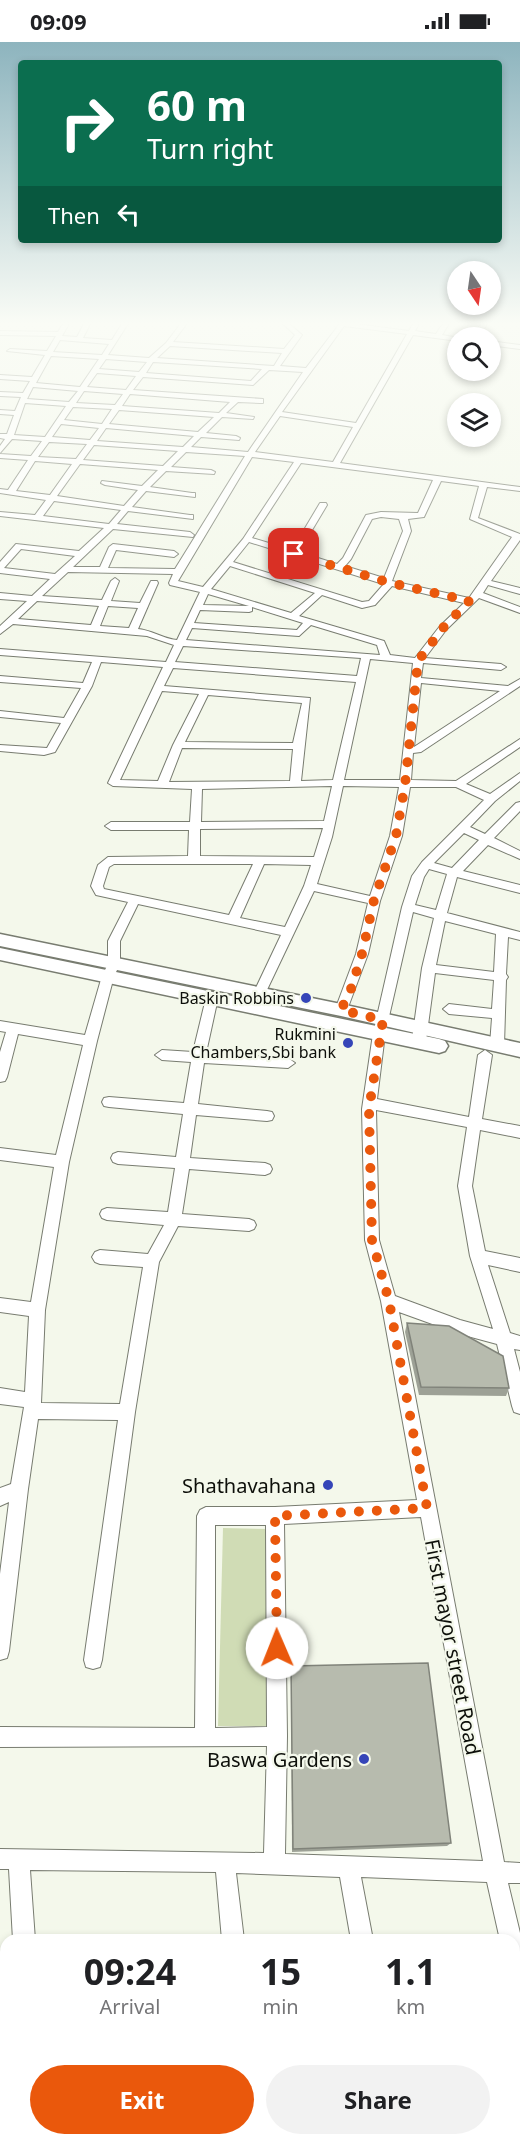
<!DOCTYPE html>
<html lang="en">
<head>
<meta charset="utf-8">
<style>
  body { margin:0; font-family:"Noto Sans",sans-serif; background:#f2f2f2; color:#202124; height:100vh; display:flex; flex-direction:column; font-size:22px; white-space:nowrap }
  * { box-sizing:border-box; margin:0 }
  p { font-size:20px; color:#757577 }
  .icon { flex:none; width:33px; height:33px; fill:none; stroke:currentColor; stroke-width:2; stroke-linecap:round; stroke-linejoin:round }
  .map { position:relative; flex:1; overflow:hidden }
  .panel { position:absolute; left:0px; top:1892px; width:520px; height:212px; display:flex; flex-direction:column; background:#fff; border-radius:18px 18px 0 0; box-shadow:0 3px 9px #0003 }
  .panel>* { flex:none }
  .hud { position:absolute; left:18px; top:18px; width:484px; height:183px; border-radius:6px; box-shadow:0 3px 9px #0003; background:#0b6e4f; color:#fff; overflow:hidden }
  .needle { width:39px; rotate:167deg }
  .controls { position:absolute; left:447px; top:219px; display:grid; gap:12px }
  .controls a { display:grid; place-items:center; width:54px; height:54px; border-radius:50%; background:#fff; box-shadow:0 3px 9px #0003; font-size:30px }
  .pin { position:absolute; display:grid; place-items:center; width:51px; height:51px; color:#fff; margin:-26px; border-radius:12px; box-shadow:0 3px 9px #0006 }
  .me { position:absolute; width:66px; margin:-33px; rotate:359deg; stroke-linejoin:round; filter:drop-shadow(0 0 4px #0008) }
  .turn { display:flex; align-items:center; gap:21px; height:126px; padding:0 30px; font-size:27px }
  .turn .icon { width:78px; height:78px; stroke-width:2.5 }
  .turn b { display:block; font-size:42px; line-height:51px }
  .then { display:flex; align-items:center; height:57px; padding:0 30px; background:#0003; gap:12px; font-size:22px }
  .eta { display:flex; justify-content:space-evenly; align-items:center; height:102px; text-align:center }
  .eta b { font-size:36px; font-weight:700; line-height:42px }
  .primary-button { display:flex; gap:12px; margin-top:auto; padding:12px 30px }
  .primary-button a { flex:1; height:69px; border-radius:36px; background:#ea580c; color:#fff; font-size:24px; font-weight:700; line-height:69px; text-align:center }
  .primary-button a+a { background:#f2f2f2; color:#202124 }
  .status { display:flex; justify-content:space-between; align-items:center; height:42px; padding:0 30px; background:#fff; direction:ltr }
  .status svg { height:16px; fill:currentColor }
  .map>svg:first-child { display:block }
</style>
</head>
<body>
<div class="status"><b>09:09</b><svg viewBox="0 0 49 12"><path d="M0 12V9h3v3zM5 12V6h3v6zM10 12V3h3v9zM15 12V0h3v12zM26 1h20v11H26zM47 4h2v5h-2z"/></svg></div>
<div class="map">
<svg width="520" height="2102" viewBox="0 0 520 2102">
  <rect width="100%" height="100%" fill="#f4f8eb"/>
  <polygon fill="#d0dcb5" points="223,1486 270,1487 270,1684 218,1684"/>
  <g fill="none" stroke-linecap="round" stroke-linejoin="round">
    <g stroke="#787c70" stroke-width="2">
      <g id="minor">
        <path d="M64 280H70L62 294 77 295 85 280H91L83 296 112 298 123 280H129L108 313 149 316 166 301 182 280H188L173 300 284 307 295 293 281 280H287L302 293 280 324 306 326 341 280 409 289 414 280H420L415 289 436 292 444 280H450L442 293 460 296H458V299L413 293 340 421 520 445V449L487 445 478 476 520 492V498L491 539 520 546V552L488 543 483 551 520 565V571L479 556 446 588 425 616 501 622 506 625 501 628 423 621 421 636 508 644 520 637V644L421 710 413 711 411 738 456 739 520 697V705L466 742 490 752 520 731V739L495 759 470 785 485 792 516 761 520 760V769L494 796 520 809V817L488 803 463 829 520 843V851L457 835 447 871 520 890V898L508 895 506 932 508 935 506 938 504 1003 497 1008 490 1003 492 976 449 972 443 967 449 962 492 967 494 938 435 931 426 998 419 1003 414 1001 412 998 422 926 434 876 413 870 385 992 377 1057 469 1075 478 1013 485 1008 492 1013 482 1077 520 1084V1096L480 1088 472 1144 485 1209 520 1216V1230L488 1223 510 1291 520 1294V1308L514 1307 520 1330V1372L514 1370 512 1364 497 1302 460 1292 399 1270 504 1820 520 1821V1841H508L520 1891V1946L514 1944V1898H500L487 1840 361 1835 373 1898H351L340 1835 236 1831 244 1898H222L216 1830 30 1828 35 1898H13L9 1827H0V1807L264 1811 267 1704 0 1705V1685L195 1686 197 1474 200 1468 206 1465H275L417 1458 381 1259 365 1198 362 1067 373 992 402 865 412 834 422 820 484 758 456 745H410L402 794 380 859 368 912 347 968 341 973 335 968 356 912 368 861 314 849 265 952 259 957 253 952 281 893 138 862 120 899V922L114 934 97 999 69 1120 45 1268 41 1361 120 1362 143 1225 100 1222 95 1220 92 1215 95 1210 100 1208 148 1212 164 1183 107 1178 102 1176 100 1172 102 1168 107 1166 168 1170 175 1126 118 1122 113 1120 111 1116 113 1112 118 1110 176 1115 183 1072 109 1065 104 1064 102 1060 104 1056 109 1055 184 1061 191 1020 162 1018 155 1013 162 1008 193 1010 206 956 212 951 218 956 206 1011 288 1016 295 1021 288 1026 204 1021 198 1062 267 1069 272 1070 274 1074 272 1078 267 1079 196 1073 190 1116 265 1121 270 1123 272 1127 270 1131 265 1133 189 1127 182 1172 249 1177 254 1179 256 1183 254 1187 249 1189 178 1184 159 1220 135 1370 102 1618 100 1625 93 1627 86 1625 84 1618 118 1378 38 1377 28 1447 9 1609 7 1616 0 1618V1532L9 1460 0 1464V1446L11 1442 24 1365 0 1362V1346L25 1350 29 1274 0 1270V1256L31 1260 54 1125 0 1118V1106L56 1113 83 1003 18 992 7 1035 5 1039 0 1040V1010L6 990 0 989V979L85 993 102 934 108 922V899L128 860 96 853 91 844 98 823 108 815 188 814 189 788H111L105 784 111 780H190L192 747 113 744 108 741 163 625 101 620 92 644 55 710 44 713 0 709V703L47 706 61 681 0 675V669L64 676 81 646 0 640V634L83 641 92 620 0 613V607L166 620 174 603 147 594 13 582 0 592V584L27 559 0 557V551L32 554 50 537 0 531V520L16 502 79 509 104 486 0 474V470L35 473 46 458 0 451V447L8 448 28 418 0 416V412L31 414 42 399 12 397 0 411V404L5 397 0 396V392H7L14 373 0 372V368L15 369 21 355 0 354V350L23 351 30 339 0 337V333L32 335 45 313 7 309 10 307 47 309 56 294 0 293V289L58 290ZM344 284 407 292 356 381 282 370ZM60 298 109 302 102 313 53 310ZM170 304 282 311 274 324 157 316ZM51 314 99 317 80 345 36 341ZM106 317 147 320 139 330 99 327ZM153 320 262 327 251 339 146 331ZM269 328 303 330 248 410 191 405 201 395 239 398 240 396 236 394 206 391 222 375 253 377 254 375 226 371 238 360 260 361H263V357L133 348 143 335 253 343ZM97 331 136 334 126 348 87 345ZM33 345 78 349 69 360 27 357ZM84 349 123 352 115 363 76 361ZM130 352 230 360 219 371 122 364ZM25 361 66 364 45 395 14 393ZM73 365 112 367 102 382 64 378ZM119 368 214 375 198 390 109 382ZM280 374 353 385 333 420 255 410ZM61 382 99 386 90 398 52 395ZM106 386 194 394 183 405 97 399ZM49 400 87 402 76 417 38 415ZM94 403 178 409 163 424 83 418ZM186 410 245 414 175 527 108 526 116 508 174 515 178 512 174 509 113 502 109 505 100 525H73L113 487 193 495 194 493 190 490 117 482 128 469 193 477V473H190L132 465 146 449 195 455V451H192L150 445 166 429 214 432 215 430 211 428 171 425ZM252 415 294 420 243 497 203 545 178 539ZM35 419 72 422 50 453 16 449ZM301 421 433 438 418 471 381 470 366 473 343 516 337 522 299 510 327 463 326 461H320L292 508 252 496ZM80 422 158 428 142 444 102 439 101 441 105 443 138 448 124 464 57 454ZM441 439 479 444 470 477 512 495 469 556 392 539 411 489 408 477 424 475ZM54 459 121 468 109 482 43 474ZM381 475 399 477 403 489 384 536 345 524 351 517 372 477ZM249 500 383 542V543L369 559 362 560 233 520ZM21 507 75 514 55 532 4 526ZM230 524 315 551 291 571 211 547ZM68 530 173 532 169 541 170 543 200 550 177 598C163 597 152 588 138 587L158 541 157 539H151L140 561 111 559 119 539 115 536 111 539 102 558 42 554ZM392 544 464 561 440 584 415 616 390 613 384 599 299 574 322 553 362 566 375 563ZM208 552 249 564 203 563ZM37 559 99 564 91 583 18 577ZM108 564 138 566 129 586 100 584ZM252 565 303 581 297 588 194 581 200 568 249 570 252 569ZM311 583 377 603 380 613 186 598 192 586 299 594ZM183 604 361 616 357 634 175 620ZM370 617 413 621 400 738H344ZM173 626 356 640 333 738 301 739 310 656 164 644ZM421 641 500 649 414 705ZM162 649 199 652 173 703 158 739 120 738ZM208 653 302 661 293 701 185 700ZM182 706 293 707 290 739 169 740ZM332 744 324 779 201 780 202 747ZM343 744 399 745 390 794 370 854 317 842 332 795ZM323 786 314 815 200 814V787ZM464 791 479 798 452 826 434 821ZM114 822H253L229 873 104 847 103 844 109 825ZM264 822 311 823 304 844 285 885 240 876ZM429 827 447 832 436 868 415 863 424 835ZM445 879 496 892 494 930 436 923ZM376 1068 467 1085 458 1144 470 1214 493 1287 460 1278 395 1254 379 1198ZM421 1475 483 1819 285 1812 287 1694 284 1482ZM215 1483H266L267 1685 215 1686Z"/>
        <polygon points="482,280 488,280 479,296 472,296"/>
        <polygon points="490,299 520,303 520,307 490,303"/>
        <rect x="24" y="2097" width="24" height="5"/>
        <rect x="242" y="2097" width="24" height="5"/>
        <polygon points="385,2097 409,2097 410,2102 386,2102"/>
      </g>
    </g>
    <g stroke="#787c70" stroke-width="3">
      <g id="major">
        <polygon points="0,892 341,962 520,1001 520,1015 341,974 0,904"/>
        <polygon points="0,906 439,997 445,999 448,1004 445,1009 439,1011 0,918"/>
      </g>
    </g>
    <use href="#minor" fill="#fff" fill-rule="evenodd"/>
    <use href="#major" fill="#fff" fill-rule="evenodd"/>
  </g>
  <g fill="#9da196">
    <polygon points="407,1281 509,1346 506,1354 419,1353 405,1290"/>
    <polygon points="291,1624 451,1801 447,1804 292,1810"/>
  </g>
  <g fill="#b7bbae" stroke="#80837a" stroke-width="1.5">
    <polygon points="407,1281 449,1284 503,1314 509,1346 421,1345"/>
    <polygon points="428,1621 451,1801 293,1807 291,1624"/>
  </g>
  <linearGradient id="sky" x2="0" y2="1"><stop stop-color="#8db4be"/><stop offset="0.49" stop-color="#fafcf6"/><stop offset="1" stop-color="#fafcf6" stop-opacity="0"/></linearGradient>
  <rect width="520" height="574" fill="url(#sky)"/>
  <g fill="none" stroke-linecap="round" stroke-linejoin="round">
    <polyline stroke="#ea580c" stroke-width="10" stroke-dasharray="0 18" points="277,1606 275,1474 427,1466 389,1259 372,1198 369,1067 383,978 341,968 351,947 362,912 374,858 396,794 405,743 418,619 443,586 469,559 387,540 294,512"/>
  </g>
  <g fill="#3545b8" stroke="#f4f8eb" stroke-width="2">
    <circle cx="306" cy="956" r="6"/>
    <circle cx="348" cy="1001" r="6"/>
    <circle cx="328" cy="1443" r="6"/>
    <circle cx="364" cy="1717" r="6"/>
  </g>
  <g text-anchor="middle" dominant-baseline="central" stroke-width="4.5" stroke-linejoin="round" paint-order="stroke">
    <g font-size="16" fill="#0d0f0a" stroke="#f4f8eb" text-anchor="end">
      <text x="294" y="956">Baskin Robbins</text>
      <text x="336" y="992">Rukmini<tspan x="336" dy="18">Chambers,Sbi bank</tspan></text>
    </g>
    <g font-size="20" fill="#0d0f0a" stroke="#f4f8eb" text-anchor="end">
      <text x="316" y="1443">Shathavahana</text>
      <text x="352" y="1717">Baswa Gardens</text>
    </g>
    <g font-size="20" fill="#0d0f0a" stroke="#f4f8eb">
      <text transform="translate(453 1605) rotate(79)">First mayor street Road</text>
    </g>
  </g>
</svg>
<div class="controls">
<a><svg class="needle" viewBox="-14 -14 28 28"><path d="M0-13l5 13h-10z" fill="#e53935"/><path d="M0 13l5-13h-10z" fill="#757577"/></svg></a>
<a><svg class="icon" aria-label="search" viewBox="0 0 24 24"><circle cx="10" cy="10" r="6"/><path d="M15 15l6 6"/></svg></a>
<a><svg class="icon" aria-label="layers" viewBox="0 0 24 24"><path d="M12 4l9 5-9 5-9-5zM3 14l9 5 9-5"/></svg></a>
</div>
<div class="pin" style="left:294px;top:512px;background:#d93025"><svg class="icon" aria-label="arrive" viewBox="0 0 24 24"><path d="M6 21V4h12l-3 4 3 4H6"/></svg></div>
<svg class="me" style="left:277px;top:1606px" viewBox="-20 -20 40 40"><circle r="19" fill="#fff"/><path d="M0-13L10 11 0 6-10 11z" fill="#ea580c"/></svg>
<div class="hud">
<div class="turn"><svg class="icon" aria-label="right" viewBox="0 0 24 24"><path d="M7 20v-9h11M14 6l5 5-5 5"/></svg><div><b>60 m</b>Turn right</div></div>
<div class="then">Then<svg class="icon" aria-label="left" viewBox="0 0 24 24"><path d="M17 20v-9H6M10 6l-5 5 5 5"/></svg></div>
</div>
<section class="panel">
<div class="eta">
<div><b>09:24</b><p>Arrival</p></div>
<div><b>15</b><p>min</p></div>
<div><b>1.1</b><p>km</p></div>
</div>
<div class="primary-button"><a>Exit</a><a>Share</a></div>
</section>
</div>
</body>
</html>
